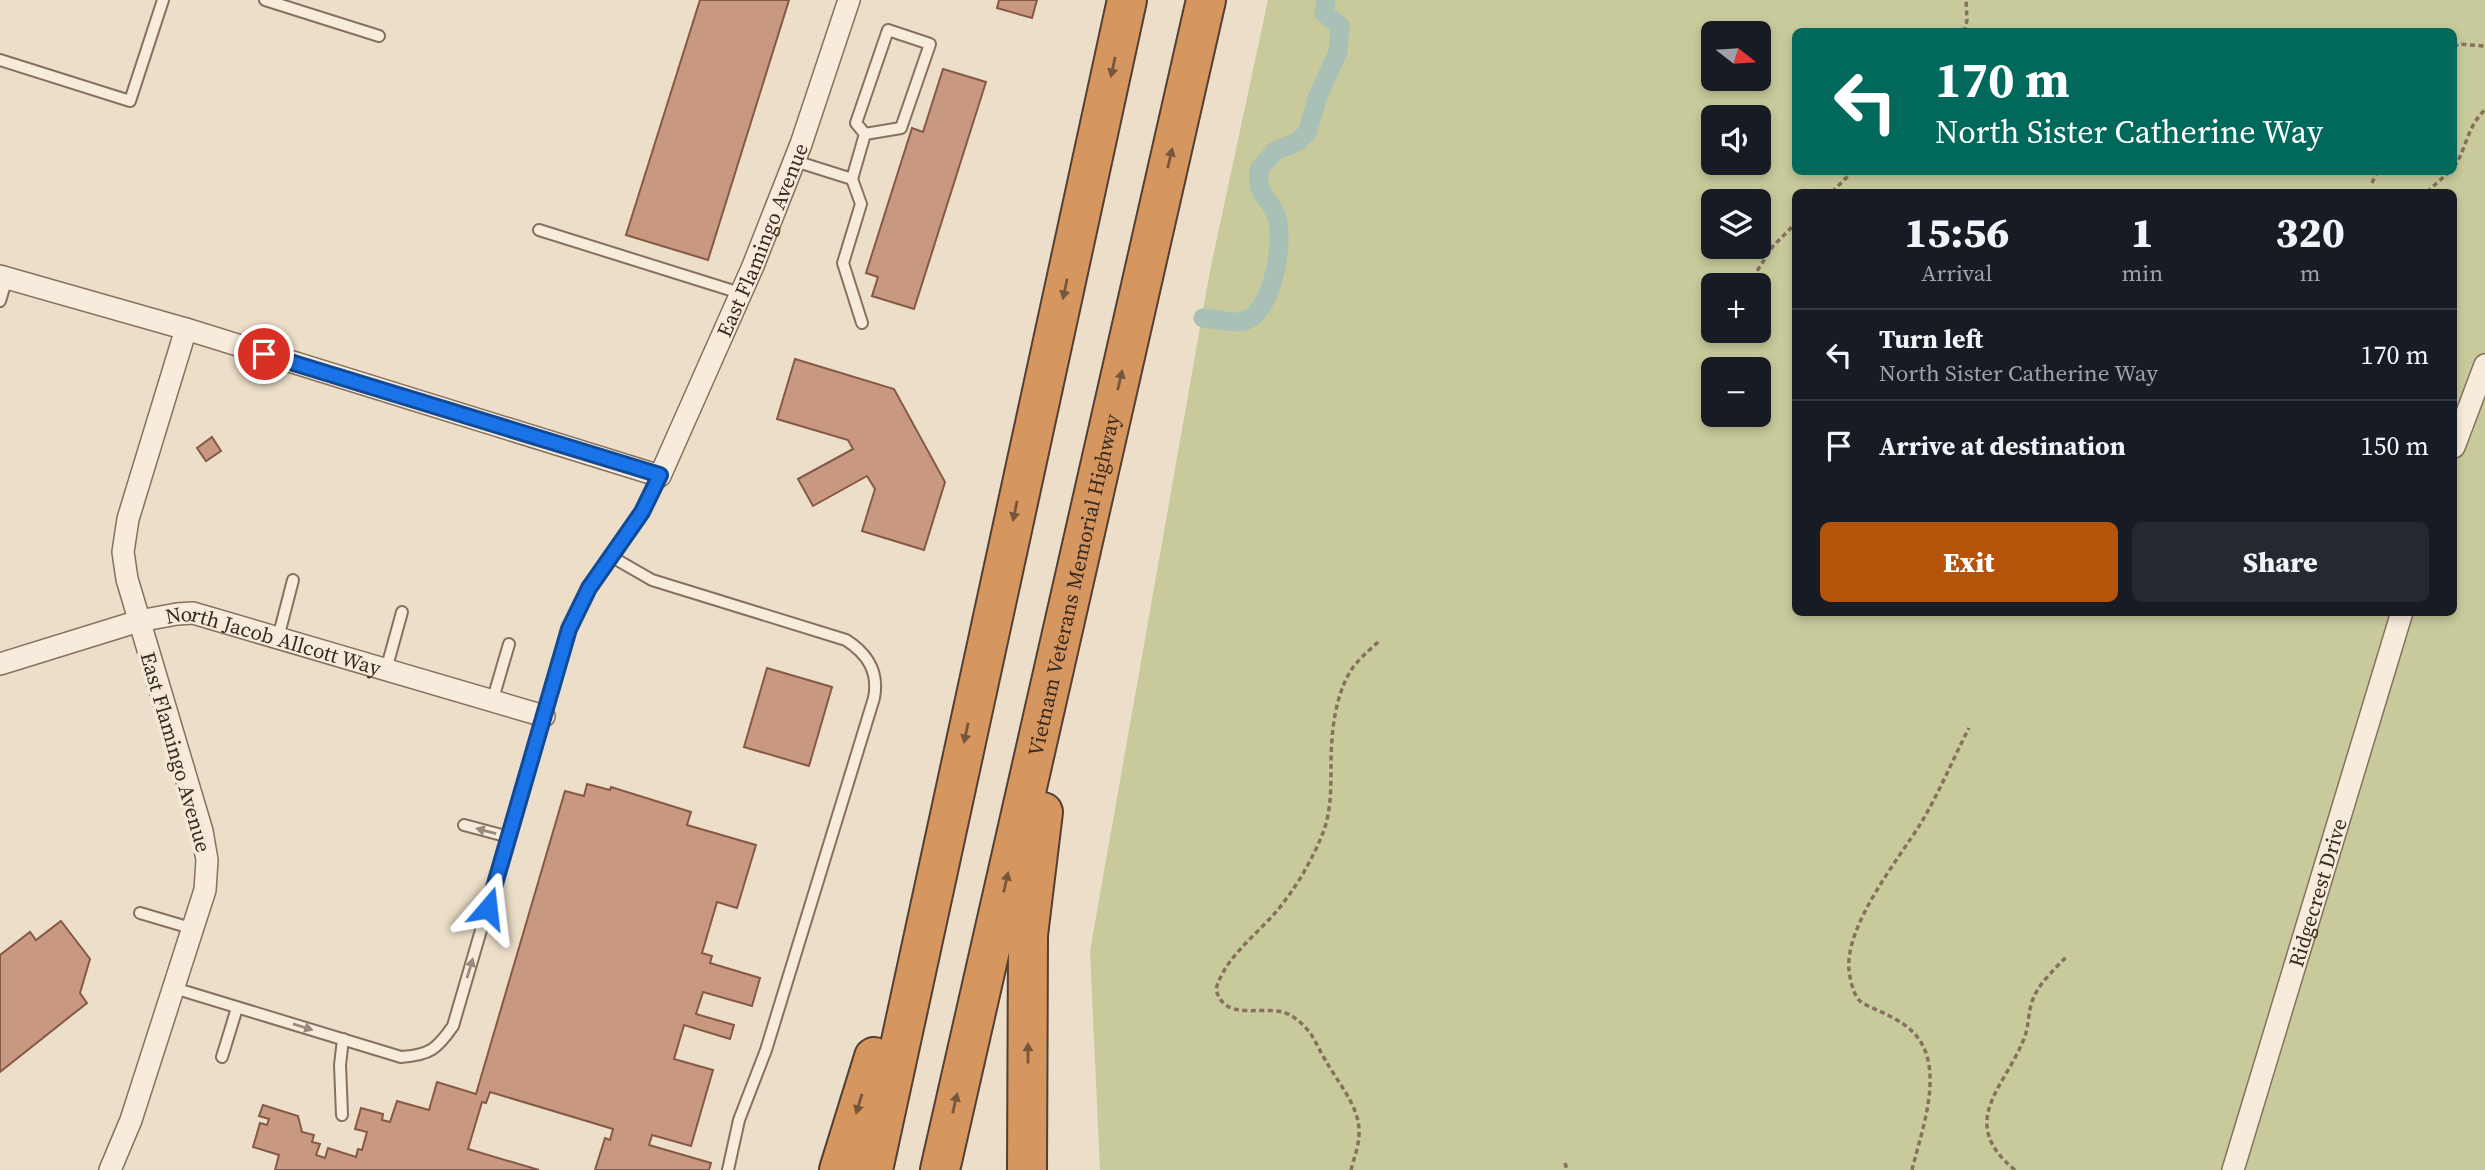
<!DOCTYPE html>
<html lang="en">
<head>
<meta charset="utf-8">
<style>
  body { margin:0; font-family:"Source Serif 4",serif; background:#242831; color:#f1f3f6; height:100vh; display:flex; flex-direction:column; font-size:26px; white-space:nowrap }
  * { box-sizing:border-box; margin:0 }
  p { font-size:23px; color:#9ea1a6 }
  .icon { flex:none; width:38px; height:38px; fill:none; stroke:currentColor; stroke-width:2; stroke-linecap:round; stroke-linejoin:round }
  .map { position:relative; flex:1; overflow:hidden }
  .drawer { position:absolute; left:1792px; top:189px; width:665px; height:427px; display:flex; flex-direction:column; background:#171b24; border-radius:10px; box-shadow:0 4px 10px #0003 }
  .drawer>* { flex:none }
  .banner { position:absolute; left:1792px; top:28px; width:665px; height:147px; border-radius:10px; box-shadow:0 4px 10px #0003; background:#00695c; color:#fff; overflow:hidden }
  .needle { width:46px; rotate:107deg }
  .buttons { position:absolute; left:1701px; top:21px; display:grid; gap:14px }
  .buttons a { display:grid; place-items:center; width:70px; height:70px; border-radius:10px; background:#171b24; box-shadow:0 4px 10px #0003; font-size:35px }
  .pin { position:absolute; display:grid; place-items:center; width:60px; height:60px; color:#fff; margin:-30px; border:4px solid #fff; border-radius:50%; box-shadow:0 2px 7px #0007 }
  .me { position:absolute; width:77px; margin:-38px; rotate:17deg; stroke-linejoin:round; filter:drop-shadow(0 0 5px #0008) }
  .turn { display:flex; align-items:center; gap:24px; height:147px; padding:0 28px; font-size:32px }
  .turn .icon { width:91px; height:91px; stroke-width:2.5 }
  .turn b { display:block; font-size:49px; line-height:60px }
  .eta { display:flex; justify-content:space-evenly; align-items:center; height:119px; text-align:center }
  .eta b { font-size:42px; font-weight:800; line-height:49px }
  .action { display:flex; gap:14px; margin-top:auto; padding:14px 28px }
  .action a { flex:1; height:80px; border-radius:10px; background:#b45309; color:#fff; font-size:28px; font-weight:800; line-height:80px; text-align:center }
  .action a+a { background:#242831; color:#f1f3f6 }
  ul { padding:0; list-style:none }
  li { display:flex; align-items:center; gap:21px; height:91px; padding:0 28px; border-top:2px solid #363941 }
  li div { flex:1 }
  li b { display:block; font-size:26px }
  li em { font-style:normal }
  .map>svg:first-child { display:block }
</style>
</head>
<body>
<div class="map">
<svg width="2485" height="1170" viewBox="0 0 2485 1170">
  <rect width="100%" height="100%" fill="#ecdec8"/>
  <path fill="#c8ca9c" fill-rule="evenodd" d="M1268 0H2485V1170H1100L1090 951 1210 271ZM1796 32H2454V172H1796ZM1713 33H1759V79H1713ZM1713 117H1759V163H1713ZM1796 192H2454V612H1796ZM1713 201H1759V247H1713ZM1713 285H1759V331H1713ZM1713 369H1759V415H1713Z"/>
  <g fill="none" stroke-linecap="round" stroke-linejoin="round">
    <path stroke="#a9c0b7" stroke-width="19" d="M1203 318C1212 319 1238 324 1245 321 1273 310 1284 244 1277 218 1274 207 1266 200 1261 190 1258 184 1259 175 1259 169L1275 151 1297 142 1307 133 1318 96 1338 52 1340 26 1324 13 1326 0"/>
  </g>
  <g fill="#c89880" stroke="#855945" stroke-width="2">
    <polygon points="700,0 789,0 708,260 626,235"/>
    <polygon points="999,0 1037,0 1032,18 997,8"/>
    <polygon points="943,69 986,82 914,309 872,296 878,277 866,273 912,128 923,132"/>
    <polygon points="795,359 894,389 945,482 924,550 862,531 875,489 867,476 813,506 798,479 853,449 848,440 777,419"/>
    <polygon points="212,437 221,451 206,461 197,448"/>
    <polygon points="767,668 832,687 809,766 744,747"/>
    <polygon points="587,784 610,790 611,787 691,812 687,825 756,845 737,908 717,902 702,953 712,956 710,963 760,978 752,1006 703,992 696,1014 734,1025 730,1039 684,1025 674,1059 713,1070 691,1146 652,1135 649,1145 711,1163 709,1170 595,1170 605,1138 610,1140 613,1129 490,1092 486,1103 482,1102 468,1149 539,1170 275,1170 279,1155 253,1147 260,1123 267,1125 269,1119 259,1116 263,1105 298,1116 302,1132 314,1135 312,1142 320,1144 316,1155 325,1158 328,1148 356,1157 358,1149 362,1150 367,1132 355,1129 361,1108 383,1114 382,1120 390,1122 397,1101 429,1110 437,1082 476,1094 565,791 584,796"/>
    <polygon points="61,921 90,959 80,993 87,1003 0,1072 0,955 30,932 36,940"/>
  </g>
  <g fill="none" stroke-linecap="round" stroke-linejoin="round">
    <g stroke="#87705e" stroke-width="14">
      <g id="service">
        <polyline points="265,0 379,36"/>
        <polyline points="0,60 130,101 163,0"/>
        <polyline points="795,161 852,179 865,134 901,128 930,44 888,30 856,123 865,134"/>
        <polyline points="852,179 861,204 843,263 862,323"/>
        <polyline points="539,230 740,293"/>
        <polyline points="0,301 7,278"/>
        <path d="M612 557 652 580 846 640C868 654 879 672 874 698L766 1050 739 1120 728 1170"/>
        <polyline points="278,638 293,580"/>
        <polyline points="386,670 402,612"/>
        <polyline points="492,702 509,644"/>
        <polyline points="464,825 509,837"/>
        <polyline points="140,913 194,929"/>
        <path d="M174 988 401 1057C430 1055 437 1049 453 1026L569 629 589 588 642 512 660 476"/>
        <polyline points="222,1057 237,1008"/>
        <polyline points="342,1115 340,1065 343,1039"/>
      </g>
    </g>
    <g stroke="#87705e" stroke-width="24">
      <g id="minor">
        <path id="s1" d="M0 276 186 329 660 476 753 266 801 144 849 0"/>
        <polyline points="2454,447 2485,365"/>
        <path id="s2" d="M0 664 139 621 177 614 193 613 544 716"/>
        <polyline points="110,1170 131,1120 205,890 207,860 202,831 127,579 123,552 128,519 186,329"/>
        <path id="s3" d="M2233 1170 2402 612"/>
      </g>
    </g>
    <g stroke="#553f32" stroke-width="42">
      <g id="motorway">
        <polyline points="839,1170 874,1057"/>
        <polyline points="873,1170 1127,0"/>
        <path id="s4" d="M940 1170 1206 0"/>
        <polyline points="1027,1170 1028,935 1043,812"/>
      </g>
    </g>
    <g stroke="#87705e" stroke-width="3.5" stroke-dasharray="5 3.5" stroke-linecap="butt">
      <polyline points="1964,32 1967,20 1966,0"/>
      <polyline points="2454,47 2458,44 2485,46"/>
      <path d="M2454 167C2467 148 2467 126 2485 110"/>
      <polyline points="2372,183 2377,172"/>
      <polyline points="1832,192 1852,172"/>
      <polyline points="2427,192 2449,172"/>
      <polyline points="1748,285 1773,246 1796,223"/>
      <polyline points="1565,1163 1567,1170"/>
      <path d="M1351 1170C1354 1158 1359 1146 1359 1133 1360 1107 1338 1083 1326 1061 1320 1052 1316 1041 1310 1033 1305 1026 1297 1019 1290 1015 1266 1002 1225 1025 1216 989 1225 958 1254 937 1275 913 1295 890 1313 859 1324 830 1331 810 1331 788 1331 766 1331 736 1334 699 1350 672 1357 660 1369 651 1379 641"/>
      <path d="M1912 1170C1920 1137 1934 1100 1929 1065 1924 1034 1904 1022 1877 1010 1872 1008 1863 1004 1859 1000 1853 993 1850 979 1849 970 1845 925 1898 860 1921 823 1939 793 1953 759 1969 728"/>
      <path d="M2015 1170C1955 1121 2007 1086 2025 1036 2029 1025 2028 1011 2033 999 2039 983 2055 969 2066 957"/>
    </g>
    <use href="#service" stroke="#f7ecdb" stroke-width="10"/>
    <use href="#minor" stroke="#f7ecdb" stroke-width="21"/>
    <use href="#motorway" stroke="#d5975f" stroke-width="38"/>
  </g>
  <defs><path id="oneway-solid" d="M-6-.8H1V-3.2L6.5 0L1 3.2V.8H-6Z" transform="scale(1.75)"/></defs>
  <g fill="#77563a">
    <use href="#oneway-solid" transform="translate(1113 67) rotate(102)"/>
    <use href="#oneway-solid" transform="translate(1170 158) rotate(-77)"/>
    <use href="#oneway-solid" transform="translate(1065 289) rotate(102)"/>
    <use href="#oneway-solid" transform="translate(1120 380) rotate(-77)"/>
    <use href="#oneway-solid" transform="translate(1015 511) rotate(102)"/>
    <use href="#oneway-solid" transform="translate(966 733) rotate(102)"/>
    <use href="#oneway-solid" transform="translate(1006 882) rotate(-77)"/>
    <use href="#oneway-solid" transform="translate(1028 1053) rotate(-90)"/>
    <use href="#oneway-solid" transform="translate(955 1103) rotate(-77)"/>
    <use href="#oneway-solid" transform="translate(859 1104) rotate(107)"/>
  </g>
  <g fill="#988b7e">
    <use href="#oneway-solid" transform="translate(486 831) rotate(-165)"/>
    <use href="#oneway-solid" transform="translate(470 968) rotate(-73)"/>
    <use href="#oneway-solid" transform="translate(303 1027) rotate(17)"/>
  </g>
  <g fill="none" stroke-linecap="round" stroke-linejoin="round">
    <g stroke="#114b97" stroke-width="18">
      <polyline id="route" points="264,354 660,475 642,512 589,588 569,629 488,908"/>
    </g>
    <use href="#route" stroke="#1a73e8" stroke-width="12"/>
  </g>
  <g text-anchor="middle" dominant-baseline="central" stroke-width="7" stroke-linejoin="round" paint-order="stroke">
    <g font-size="21" fill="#382a21" stroke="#f4e9d7">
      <text stroke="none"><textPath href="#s1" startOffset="947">East Flamingo Avenue</textPath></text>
      <text stroke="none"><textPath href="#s4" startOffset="600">Vietnam Veterans Memorial Highway</textPath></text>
      <text stroke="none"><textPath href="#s2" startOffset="284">North Jacob Allcott Way</textPath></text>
      <text transform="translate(176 752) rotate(74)">East Flamingo Avenue</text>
      <text stroke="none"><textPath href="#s3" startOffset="290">Ridgecrest Drive</textPath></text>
    </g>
  </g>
</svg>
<div class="buttons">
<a><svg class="needle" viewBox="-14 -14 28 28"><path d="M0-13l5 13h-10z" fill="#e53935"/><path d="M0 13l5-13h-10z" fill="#9ea1a6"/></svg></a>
<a><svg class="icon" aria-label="sound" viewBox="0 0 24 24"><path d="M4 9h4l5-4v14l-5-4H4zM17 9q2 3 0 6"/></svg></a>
<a><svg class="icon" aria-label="layers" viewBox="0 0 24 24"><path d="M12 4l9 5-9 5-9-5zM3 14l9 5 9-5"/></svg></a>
<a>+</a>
<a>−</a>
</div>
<div class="pin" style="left:264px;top:354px;background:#d93025"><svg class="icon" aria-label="arrive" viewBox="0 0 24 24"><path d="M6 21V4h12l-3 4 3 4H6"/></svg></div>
<svg class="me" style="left:488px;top:908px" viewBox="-20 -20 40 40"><path d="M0-17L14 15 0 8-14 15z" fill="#1a73e8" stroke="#fff" stroke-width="4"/></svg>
<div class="banner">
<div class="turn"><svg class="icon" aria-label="left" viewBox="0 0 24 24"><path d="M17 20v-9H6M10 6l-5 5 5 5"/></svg><div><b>170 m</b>North Sister Catherine Way</div></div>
</div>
<section class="drawer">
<div class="eta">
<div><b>15:56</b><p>Arrival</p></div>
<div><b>1</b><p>min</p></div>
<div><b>320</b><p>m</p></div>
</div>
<ul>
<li><svg class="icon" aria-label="left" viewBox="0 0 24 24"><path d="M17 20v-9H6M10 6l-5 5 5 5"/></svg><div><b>Turn left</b><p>North Sister Catherine Way</p></div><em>170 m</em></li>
<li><svg class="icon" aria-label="arrive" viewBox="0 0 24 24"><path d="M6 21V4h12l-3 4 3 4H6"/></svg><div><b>Arrive at destination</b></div><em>150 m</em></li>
</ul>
<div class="action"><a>Exit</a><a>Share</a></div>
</section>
</div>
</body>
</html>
